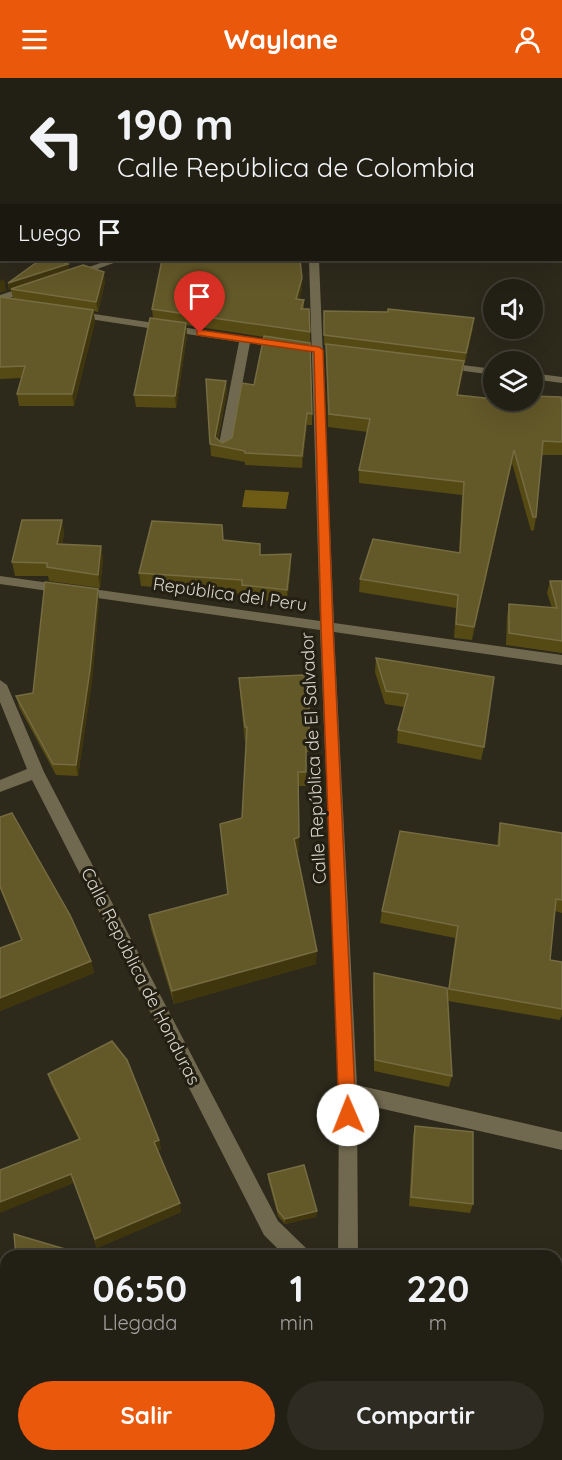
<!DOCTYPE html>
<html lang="es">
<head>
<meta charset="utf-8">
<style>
  body { margin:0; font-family:Quicksand,sans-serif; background:#2e2c22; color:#f1f3f6; height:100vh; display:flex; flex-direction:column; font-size:22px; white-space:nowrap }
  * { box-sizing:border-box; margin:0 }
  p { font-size:20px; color:#a2a2a0 }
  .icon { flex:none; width:33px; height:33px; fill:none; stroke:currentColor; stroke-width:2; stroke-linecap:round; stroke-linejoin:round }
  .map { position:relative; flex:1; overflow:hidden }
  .sheet { position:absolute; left:0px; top:1172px; width:562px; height:212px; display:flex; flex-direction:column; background:#221f14; border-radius:18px 18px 0 0; box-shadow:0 6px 24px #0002,0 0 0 2px #3f3d34 }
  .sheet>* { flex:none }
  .hud { position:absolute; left:0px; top:0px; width:562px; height:183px; box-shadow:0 6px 24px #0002,0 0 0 2px #3f3d34; background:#221f14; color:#f1f3f6; overflow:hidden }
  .tools { position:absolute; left:483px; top:201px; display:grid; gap:12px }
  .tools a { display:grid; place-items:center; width:60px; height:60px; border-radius:50%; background:#221f14; box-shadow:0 6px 24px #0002,0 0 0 2px #3f3d34; font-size:30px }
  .pin { position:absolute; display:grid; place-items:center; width:51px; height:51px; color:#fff; margin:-62px -26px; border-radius:50% 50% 50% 0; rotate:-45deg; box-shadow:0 0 6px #0007 }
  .pin .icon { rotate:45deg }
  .me { position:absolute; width:66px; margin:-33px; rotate:359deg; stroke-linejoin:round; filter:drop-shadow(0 0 4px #0008) }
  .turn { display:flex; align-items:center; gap:21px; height:126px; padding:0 18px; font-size:27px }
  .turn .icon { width:78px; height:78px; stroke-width:2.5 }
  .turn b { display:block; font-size:42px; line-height:51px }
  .then { display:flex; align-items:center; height:57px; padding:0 18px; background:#0003; gap:12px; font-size:22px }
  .eta { display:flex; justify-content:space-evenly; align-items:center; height:102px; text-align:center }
  .eta b { font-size:36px; font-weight:700; line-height:42px }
  .cta { display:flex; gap:12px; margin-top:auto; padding:12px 18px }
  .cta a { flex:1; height:69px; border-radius:36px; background:#ea580c; color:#fff; font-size:24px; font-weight:700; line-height:69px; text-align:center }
  .cta a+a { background:#2e2c22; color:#f1f3f6 }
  header { display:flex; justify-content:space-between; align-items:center; height:78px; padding:0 18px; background:#ea580c; color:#fff; font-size:27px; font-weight:700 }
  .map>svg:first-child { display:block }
</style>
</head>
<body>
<header><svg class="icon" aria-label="menu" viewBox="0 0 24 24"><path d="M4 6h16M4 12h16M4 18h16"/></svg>Waylane<svg class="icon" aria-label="person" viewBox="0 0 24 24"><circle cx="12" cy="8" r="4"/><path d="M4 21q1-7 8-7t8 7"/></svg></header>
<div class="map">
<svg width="562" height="1382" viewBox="0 0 562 1382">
  <rect width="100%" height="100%" fill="#2d291b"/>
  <polygon fill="#6e5c15" points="245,412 289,414 286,431 242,429"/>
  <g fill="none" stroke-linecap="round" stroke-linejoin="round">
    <g fill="#71694f" fill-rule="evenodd">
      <polygon points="206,0 214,0 215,2 207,2"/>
      <rect x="561" y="116" width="1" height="6"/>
      <polygon points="109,182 122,182 78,198 69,196"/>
      <polygon points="309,182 319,182 334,545 562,577 562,587 334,554 357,1007 562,1054 562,1072 357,1025 358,1178 338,1178 339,1014 320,552 0,506 0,498 320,543"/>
      <polygon points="31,207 36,210 35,212 0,223 0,217"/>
      <polygon points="74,233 282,264 287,267 282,270 250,265 230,371 224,375 218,371 239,264 70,238 69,236"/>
      <polygon points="446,285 494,291 494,297 442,290 441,288"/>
      <polygon points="532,295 562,299 562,305 532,301"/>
      <polygon points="0,602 7,607 44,694 278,1143 307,1171 310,1178 285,1178 264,1157 32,702 0,714 0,702 27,691 0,624"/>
      <polygon points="556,1355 562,1356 562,1378 556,1377"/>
      <polygon points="79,1377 112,1377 110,1382 77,1382"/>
      <polygon points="339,1377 361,1377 362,1382 340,1382"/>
    </g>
  </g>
  <g fill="#554914">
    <polygon points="230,0 562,0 562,65 561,65 561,2 231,2"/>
    <polygon points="68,186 69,192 105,204 98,234 94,233 95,244 74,328 19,328 17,316 22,300 0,301 0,219 13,221 11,211 9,212 8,205"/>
    <polygon points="302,211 299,221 304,222 304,231 310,254 312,336 312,347 307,347 302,390 245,387 245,384 211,378 206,301 226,303 227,314 218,361 222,365 232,360 254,307 264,259 186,247 187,258 176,330 136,329 134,317 153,241 152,231"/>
    <polygon points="324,233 473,250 465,285 464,285 458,318 530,324 530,322 532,322 562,326 562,377 542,377 536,439 534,452 531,453 512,385 472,562 454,560 456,530 359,514 360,501 459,475 462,417 359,405 359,392 368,354 328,349 326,267 324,267"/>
    <polygon points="62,442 64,456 62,466 101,468 103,481 100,510 49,503 48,498 15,498 12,484"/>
    <polygon points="223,462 260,477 291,476 291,489 287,525 243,520 242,516 141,508 139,495"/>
    <polygon points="550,503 562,503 562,575 506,567 507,538 509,526 552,530 547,515"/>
    <polygon points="99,523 92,603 78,698 56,697 19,629 16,618 33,615"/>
    <polygon points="376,580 484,669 481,682 397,665 398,652 404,629 385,626 375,594"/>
    <polygon points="239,600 309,659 309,674 306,674 306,708 298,708 299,773 297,774 316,886 174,926 151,851 149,837 228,817 220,746 242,740 247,664 245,664 240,615"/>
    <polygon points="0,739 91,883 94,895 0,933 0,870 21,862 0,811"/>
    <polygon points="500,745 562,755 562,835 555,833 550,882 562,931 562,937 560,942 448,923 452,998 449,1009 374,993 373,906 374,895 447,919 455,860 380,845 382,833 497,768 498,758"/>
    <polygon points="48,996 159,1062 161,1071 158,1072 181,1134 97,1170 74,1105 79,1062 51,1006"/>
    <polygon points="415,1048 473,1126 470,1135 409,1128 413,1058"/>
    <polygon points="268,1096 317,1133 316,1139 285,1146 278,1138 268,1101"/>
  </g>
  <g fill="#3f360e">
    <polygon points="68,186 69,192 9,212 8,205"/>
    <polygon points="104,194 105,204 98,234 96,224"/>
    <polygon points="302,200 302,211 296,232 296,221"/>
    <polygon points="4,201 6,213 0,215 0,203"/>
    <polygon points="93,232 95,244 74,328 72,316"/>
    <polygon points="474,240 473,250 465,285 466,275"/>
    <polygon points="186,245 187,258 176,330 175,318"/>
    <polygon points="464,283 463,295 455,330 457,317"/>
    <polygon points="226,303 227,314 216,368 215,359"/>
    <polygon points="307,335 307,347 302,390 302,378"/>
    <polygon points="514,372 512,385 472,562 474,549"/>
    <polygon points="62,442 64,456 60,479 57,466"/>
    <polygon points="101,468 103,481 100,510 98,497"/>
    <polygon points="291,476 291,489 287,525 287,512"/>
    <polygon points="98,511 99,523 92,603 78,698 76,687"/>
    <polygon points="299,759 299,773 294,775 294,761"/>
    <polygon points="317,873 316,886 174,926 172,913"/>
    <polygon points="91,883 94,895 0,933 0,920"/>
    <polygon points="159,1062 161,1071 156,1073 154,1064"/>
    <polygon points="71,1096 74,1105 0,1135 0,1124"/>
    <polygon points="180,1125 181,1134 97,1170 95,1161"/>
    <polygon points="317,1133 316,1139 285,1146 285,1141"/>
  </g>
  <g fill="#635828" stroke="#756c42" stroke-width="1.5">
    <polygon points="234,0 562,0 562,55 561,55 561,2 235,2"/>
    <polygon points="40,182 55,182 68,186 8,205"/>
    <polygon points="162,182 300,182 302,200 296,221 304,222 301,231 309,231 310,254 152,231"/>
    <polygon points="83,187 104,194 96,224 11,211"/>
    <polygon points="0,219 93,232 72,316 17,316 25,288 0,289"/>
    <polygon points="388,231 474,240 466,275 324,257 324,233 388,234"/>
    <polygon points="150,240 186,245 175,318 134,317"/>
    <polygon points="264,258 310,265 312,336 307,335 302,378 245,375 245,373 210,366 206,301 226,303 215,359 222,365 232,360 242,305 254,307"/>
    <polygon points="326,266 464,283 457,317 494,321 494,322 510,322 532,325 532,318 561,319 562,326 562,364 543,363 536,439 533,439 514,372 474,549 456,546 458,517 360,501 373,461 460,475 464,404 359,392 370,341 329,336"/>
    <polygon points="22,442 62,442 57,466 101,468 98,497 47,489 47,485 12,484"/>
    <polygon points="152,443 222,447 223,462 260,466 260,477 291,476 287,512 242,507 242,502 139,495"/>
    <polygon points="550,503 562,503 562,563 509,555 509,526 557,530"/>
    <polygon points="45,504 98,511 90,592 76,687 53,686 16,618 33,615"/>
    <polygon points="376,580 494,599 484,669 398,652 408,616 386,613"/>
    <polygon points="304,597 309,627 309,659 306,659 306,694 298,694 299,759 294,761 317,873 172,913 149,837 228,816 220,746 242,740 247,649 245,649 239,600"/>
    <polygon points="12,735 70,837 91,883 0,920 0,870 22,862 0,808 0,739"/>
    <polygon points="500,745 562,755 562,822 556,821 550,882 562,884 562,931 449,911 458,848 382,833 400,753 499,768"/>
    <polygon points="374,895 447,910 452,998 375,982"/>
    <polygon points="112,963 127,982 159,1062 154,1064 180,1125 95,1161 71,1096 0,1124 0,1092 80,1061 48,996"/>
    <polygon points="415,1048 473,1054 473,1126 411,1119"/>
    <polygon points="304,1087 317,1133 285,1141 278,1133 268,1096"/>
    <polygon points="14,1156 85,1177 86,1178 16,1178"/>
    <polygon points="522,1379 547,1382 522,1382"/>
  </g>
  <polygon fill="#ea580c" stroke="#983908" stroke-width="1.5" points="200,252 319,269 323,272 333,548 356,1037 354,1043 348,1045 342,1043 339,1037 321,548 314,274 197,257 197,253"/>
  <g text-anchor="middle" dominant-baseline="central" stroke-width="6" stroke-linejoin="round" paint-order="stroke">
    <g font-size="18" fill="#d8d6cd" stroke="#231f12">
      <text transform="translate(230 516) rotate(8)">República del Peru</text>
      <text transform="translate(313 680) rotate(-93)">Calle República de El Salvador</text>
      <text transform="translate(141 898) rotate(63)">Calle República de Honduras</text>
    </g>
  </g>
</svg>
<div class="tools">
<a><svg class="icon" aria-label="sound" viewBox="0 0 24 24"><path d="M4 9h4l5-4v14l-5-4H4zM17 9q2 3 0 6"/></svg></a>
<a><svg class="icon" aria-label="layers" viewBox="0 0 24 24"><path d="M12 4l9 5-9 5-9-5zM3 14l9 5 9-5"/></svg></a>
</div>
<div class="pin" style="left:200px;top:255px;background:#d93025"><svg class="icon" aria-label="arrive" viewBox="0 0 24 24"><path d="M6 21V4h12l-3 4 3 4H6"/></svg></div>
<svg class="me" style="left:348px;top:1037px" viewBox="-20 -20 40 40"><circle r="19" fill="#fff"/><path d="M0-13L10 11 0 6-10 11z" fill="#ea580c"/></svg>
<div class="hud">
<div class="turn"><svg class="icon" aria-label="left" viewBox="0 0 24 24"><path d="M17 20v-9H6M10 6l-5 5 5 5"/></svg><div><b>190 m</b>Calle República de Colombia</div></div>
<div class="then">Luego<svg class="icon" aria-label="arrive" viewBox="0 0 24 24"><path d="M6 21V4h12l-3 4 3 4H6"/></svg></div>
</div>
<section class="sheet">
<div class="eta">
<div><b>06:50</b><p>Llegada</p></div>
<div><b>1</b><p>min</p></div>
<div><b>220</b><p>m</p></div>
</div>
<div class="cta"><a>Salir</a><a>Compartir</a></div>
</section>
</div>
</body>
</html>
